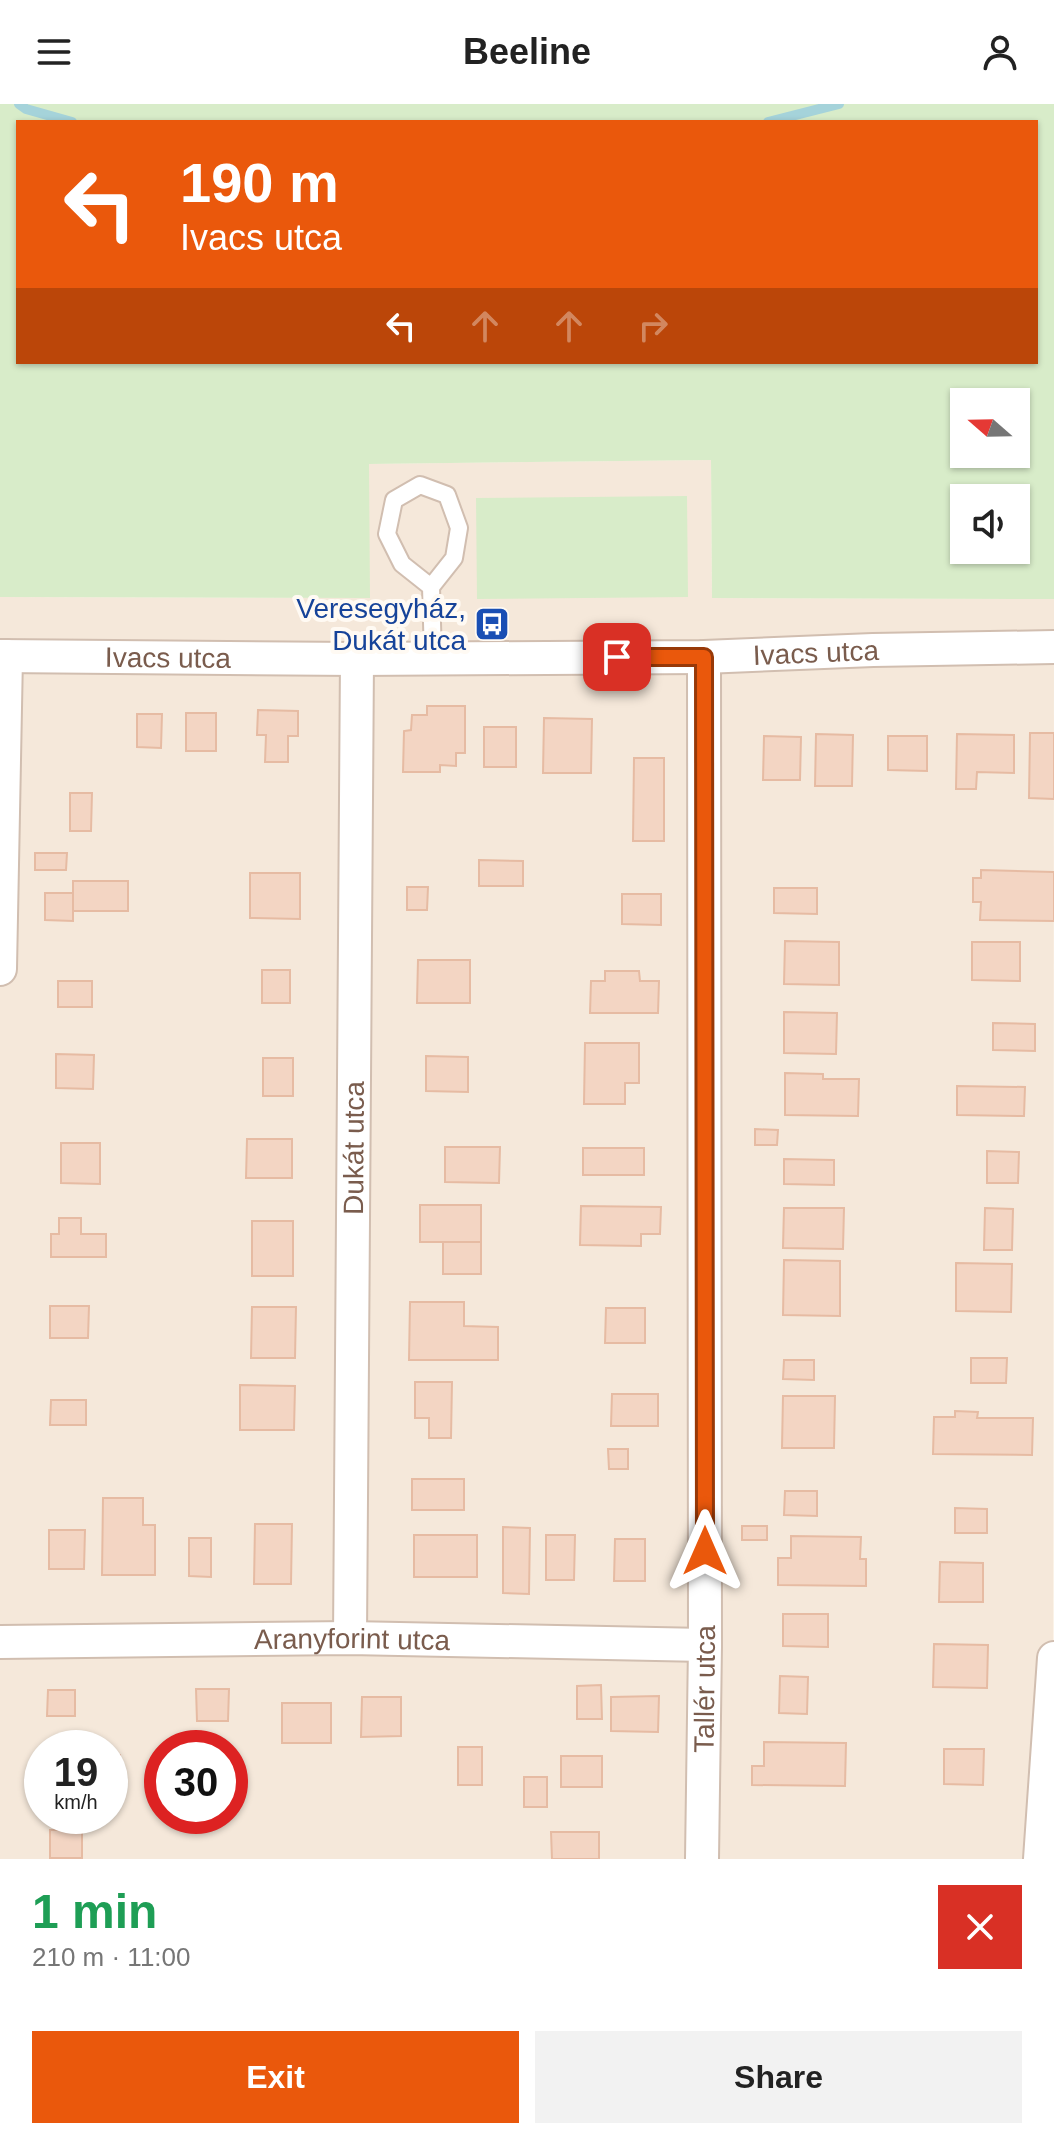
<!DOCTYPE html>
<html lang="en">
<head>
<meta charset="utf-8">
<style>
  body { margin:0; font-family:Helvetica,sans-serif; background:#f2f2f2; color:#222; height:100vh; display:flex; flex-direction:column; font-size:30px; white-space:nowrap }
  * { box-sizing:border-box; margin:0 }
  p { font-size:26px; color:#767676 }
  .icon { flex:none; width:44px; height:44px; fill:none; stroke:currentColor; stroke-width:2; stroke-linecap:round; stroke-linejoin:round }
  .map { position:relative; height:1755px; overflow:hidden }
  .sheet { display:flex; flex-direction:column; background:#fff; flex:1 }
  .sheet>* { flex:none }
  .top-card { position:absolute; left:16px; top:16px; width:1022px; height:244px; border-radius:0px; box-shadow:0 2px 6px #0004; background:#ea580c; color:#fff; overflow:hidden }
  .needle { width:52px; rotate:290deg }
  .buttons { position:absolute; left:950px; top:284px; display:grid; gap:16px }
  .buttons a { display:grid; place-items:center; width:80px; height:80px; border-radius:0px; background:#fff; box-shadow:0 2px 6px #0004; font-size:40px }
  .speed { position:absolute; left:24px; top:1626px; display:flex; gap:16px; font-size:40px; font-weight:700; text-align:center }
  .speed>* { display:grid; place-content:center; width:104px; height:104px; border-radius:50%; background:#fff; box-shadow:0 2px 6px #0004; line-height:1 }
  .speed small { font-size:20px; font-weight:400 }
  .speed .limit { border:12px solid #d22; background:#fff; color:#111 }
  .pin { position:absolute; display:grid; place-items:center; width:68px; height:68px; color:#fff; margin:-34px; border-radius:16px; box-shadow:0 4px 12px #0006 }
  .me { position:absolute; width:88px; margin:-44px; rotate:0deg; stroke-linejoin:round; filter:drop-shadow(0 0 6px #0008) }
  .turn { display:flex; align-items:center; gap:28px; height:168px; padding:0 32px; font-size:36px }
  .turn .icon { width:104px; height:104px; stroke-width:2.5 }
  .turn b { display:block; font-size:56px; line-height:68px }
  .lanes { display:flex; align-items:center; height:76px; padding:0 32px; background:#0003; justify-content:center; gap:40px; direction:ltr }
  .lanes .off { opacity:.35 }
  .round { display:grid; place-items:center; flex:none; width:84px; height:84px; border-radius:0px; background:#f2f2f2 }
  .head { display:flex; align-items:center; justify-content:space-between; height:136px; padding:0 32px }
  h1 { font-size:48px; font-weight:700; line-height:60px; color:#1e9e55 }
  .primary-button { display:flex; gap:16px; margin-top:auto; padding:16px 32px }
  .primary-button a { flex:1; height:92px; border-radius:0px; background:#ea580c; color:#fff; font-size:32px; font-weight:700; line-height:92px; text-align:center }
  .primary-button a+a { background:#f2f2f2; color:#222 }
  header { display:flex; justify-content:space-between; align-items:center; height:104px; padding:0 32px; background:#fff; font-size:36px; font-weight:700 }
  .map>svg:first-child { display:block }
</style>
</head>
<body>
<header><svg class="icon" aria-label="menu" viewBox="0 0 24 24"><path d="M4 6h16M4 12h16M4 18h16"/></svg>Beeline<svg class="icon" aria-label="person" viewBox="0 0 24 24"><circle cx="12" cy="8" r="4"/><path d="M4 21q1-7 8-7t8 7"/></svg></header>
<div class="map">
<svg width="1054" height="1755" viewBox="0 0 1054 1755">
  <rect width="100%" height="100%" fill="#fdf6ec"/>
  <path fill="#f5e8da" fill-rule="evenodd" d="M711 356 712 494 1054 495 1053 1755H0V493L369 494 368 360ZM42 1644H110V1712H42ZM162 1644H230V1712H162Z"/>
  <g fill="#d8ecc9" fill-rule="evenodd">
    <path d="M0 0H1054V495L712 494 711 356 369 360 370 494 0 493ZM18 18H1036V258H18ZM964 298H1016V350H964ZM1016 394V446H964V394Z"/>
    <polygon points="687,392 688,493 477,495 476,394"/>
  </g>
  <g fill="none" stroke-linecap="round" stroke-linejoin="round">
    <g stroke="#a5d3da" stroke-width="10">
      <polyline points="19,0 26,5 72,18"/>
      <polyline points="768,18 839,0"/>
    </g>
  </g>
  <g fill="#f3d5c3" stroke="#e6bba3" stroke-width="2">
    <polygon points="427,602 465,602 465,649 456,649 456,662 440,661 440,668 403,668 404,627 411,626 412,611 427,611"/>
    <polygon points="258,606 298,607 298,632 288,632 288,658 265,658 266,631 257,631"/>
    <rect x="186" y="609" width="30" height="38"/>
    <polygon points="137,610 162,610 161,644 137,643"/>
    <polygon points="544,614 592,615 591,669 543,669"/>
    <rect x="484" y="623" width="32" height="40"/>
    <polygon points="1030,629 1054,629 1054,695 1029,694"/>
    <polygon points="816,630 853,631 852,682 815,682"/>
    <polygon points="957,630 1014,631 1014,669 977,668 976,685 956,685"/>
    <polygon points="764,632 801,633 800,676 763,676"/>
    <polygon points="888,632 927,632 927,667 888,666"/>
    <polygon points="634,654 664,654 664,737 633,737"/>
    <polygon points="70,689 92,689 91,727 70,727"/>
    <polygon points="35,749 67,749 66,766 35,766"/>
    <polygon points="479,756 523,757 523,782 479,782"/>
    <polygon points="981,766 1054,768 1054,817 980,816 981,798 973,798 973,774 981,774"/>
    <polygon points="250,769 300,769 300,815 250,814"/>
    <rect x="73" y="777" width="55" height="30"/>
    <polygon points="407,783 428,783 427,806 407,806"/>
    <polygon points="774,784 817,784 817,810 774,809"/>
    <polygon points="45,789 73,789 73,817 45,816"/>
    <polygon points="622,790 661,790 661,821 622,820"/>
    <polygon points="785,837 839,838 839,881 784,880"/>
    <polygon points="972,838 1020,838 1020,877 972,876"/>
    <polygon points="418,856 470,856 470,899 417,899"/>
    <rect x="262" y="866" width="28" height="33"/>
    <polygon points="605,867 639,867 640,877 659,877 658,909 590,909 591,877 605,877"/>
    <rect x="58" y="877" width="34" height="26"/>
    <polygon points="784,908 837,909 836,950 784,949"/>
    <polygon points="993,919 1035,920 1035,947 993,946"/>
    <polygon points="585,939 639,939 639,979 625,979 625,1000 584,1000"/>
    <polygon points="56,950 94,951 93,985 56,984"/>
    <polygon points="426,952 468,953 468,988 426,987"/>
    <rect x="263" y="954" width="30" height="38"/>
    <polygon points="785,969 823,970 823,975 859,975 858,1012 785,1011"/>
    <polygon points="957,982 1025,983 1024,1012 957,1011"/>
    <polygon points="755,1025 778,1026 777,1041 755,1041"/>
    <polygon points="247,1035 292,1035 292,1074 246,1074"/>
    <polygon points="61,1039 100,1039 100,1080 61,1079"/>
    <polygon points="445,1043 500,1043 499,1079 445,1078"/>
    <rect x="583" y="1044" width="61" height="27"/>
    <polygon points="987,1047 1019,1048 1018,1079 987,1079"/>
    <polygon points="784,1055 834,1056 834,1081 784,1080"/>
    <rect x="420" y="1101" width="61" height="37"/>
    <polygon points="581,1102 661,1103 660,1130 641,1130 641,1142 580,1141"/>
    <polygon points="784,1104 844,1104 843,1145 783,1144"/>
    <polygon points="985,1104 1013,1105 1012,1146 984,1146"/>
    <polygon points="59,1114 81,1114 81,1130 106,1130 106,1153 51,1153 51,1130 59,1130"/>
    <rect x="252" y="1117" width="41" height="55"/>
    <rect x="443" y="1138" width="38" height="32"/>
    <polygon points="784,1156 840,1157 840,1212 783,1211"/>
    <polygon points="956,1159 1012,1160 1011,1208 956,1207"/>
    <polygon points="410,1198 464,1198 464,1222 498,1223 498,1256 409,1256"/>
    <polygon points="50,1202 89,1202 88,1234 50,1234"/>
    <polygon points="252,1203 296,1203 295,1254 251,1254"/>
    <polygon points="606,1204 645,1204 645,1239 605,1239"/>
    <polygon points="971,1254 1007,1254 1006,1279 971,1279"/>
    <polygon points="784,1256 814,1256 814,1276 783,1275"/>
    <polygon points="415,1278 452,1278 451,1334 429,1334 429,1314 415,1314"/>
    <polygon points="240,1281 295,1282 294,1326 240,1326"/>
    <polygon points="612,1290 658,1290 658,1322 611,1322"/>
    <polygon points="783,1292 835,1292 834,1344 782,1344"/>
    <polygon points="51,1296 86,1296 86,1321 50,1321"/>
    <polygon points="955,1307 978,1308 977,1314 1033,1314 1032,1351 933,1350 934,1313 955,1313"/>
    <polygon points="608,1345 628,1345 628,1365 609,1365"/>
    <rect x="412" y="1375" width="52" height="31"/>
    <polygon points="785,1387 817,1387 817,1412 784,1411"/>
    <polygon points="103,1394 143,1394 143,1421 155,1421 155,1471 102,1471"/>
    <polygon points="955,1404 987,1405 987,1429 955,1429"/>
    <polygon points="255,1420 292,1420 291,1480 254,1480"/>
    <rect x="742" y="1422" width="25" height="14"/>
    <polygon points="503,1423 530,1424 529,1490 503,1489"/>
    <polygon points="49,1426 85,1426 84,1465 49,1465"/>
    <rect x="414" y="1431" width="63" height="42"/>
    <polygon points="546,1431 575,1431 574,1476 546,1476"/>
    <polygon points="791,1432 861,1433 860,1455 866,1455 866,1482 778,1481 778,1454 791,1454"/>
    <polygon points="189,1434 211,1434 211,1473 189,1472"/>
    <polygon points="615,1435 645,1435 645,1477 614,1477"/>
    <polygon points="940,1458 983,1459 983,1498 939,1498"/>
    <polygon points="783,1510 828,1510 828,1543 783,1542"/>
    <polygon points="934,1540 988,1541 987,1584 933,1583"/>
    <polygon points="780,1572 808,1573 807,1610 779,1609"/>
    <polygon points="601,1581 602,1615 577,1615 577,1582"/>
    <polygon points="196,1585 229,1585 228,1617 197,1617"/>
    <polygon points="48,1586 75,1586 75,1612 47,1612"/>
    <polygon points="659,1592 658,1628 611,1627 611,1593"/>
    <polygon points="362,1593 401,1593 401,1632 361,1633"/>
    <rect x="282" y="1599" width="49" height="40"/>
    <polygon points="764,1638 846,1639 845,1682 752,1681 752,1662 764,1662"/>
    <rect x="458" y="1643" width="24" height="38"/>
    <polygon points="944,1645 984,1645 983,1681 944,1680"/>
    <rect x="110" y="1651" width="10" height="35"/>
    <rect x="561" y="1652" width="41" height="31"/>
    <rect x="524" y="1673" width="23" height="30"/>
    <rect x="50" y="1726" width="32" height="28"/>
    <polygon points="551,1728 599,1728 599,1755 552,1755"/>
  </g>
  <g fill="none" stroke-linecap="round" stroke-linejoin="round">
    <g stroke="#d1beb0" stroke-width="20">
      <polyline id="lane" points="431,483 402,460 387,430 394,396 420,381 447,391 459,424 454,454 431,483 433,554"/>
    </g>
    <g stroke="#d1beb0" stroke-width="36">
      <g id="street">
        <path id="s1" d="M0 552 357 555 704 553 873 546 1054 543"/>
        <polyline points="0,865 6,552"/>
        <path id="s2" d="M350 1534 357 555"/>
        <path id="s3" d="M0 1538 350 1534 705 1541"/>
        <path id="s4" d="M702 1755 705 1541 704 553"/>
        <polyline points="1040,1755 1054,1554"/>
      </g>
    </g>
    <use href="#lane" stroke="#fff" stroke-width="16"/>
    <use href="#street" stroke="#fff" stroke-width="32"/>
  </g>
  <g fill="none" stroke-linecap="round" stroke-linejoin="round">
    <g stroke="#983908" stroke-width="20">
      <polyline id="route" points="617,553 704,553 705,1447"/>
    </g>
    <use href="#route" stroke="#ea580c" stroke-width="14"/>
  </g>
  <defs>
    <g id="bus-square" transform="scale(1.8)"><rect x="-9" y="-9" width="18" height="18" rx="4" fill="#1a4fb4" stroke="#fffaf3"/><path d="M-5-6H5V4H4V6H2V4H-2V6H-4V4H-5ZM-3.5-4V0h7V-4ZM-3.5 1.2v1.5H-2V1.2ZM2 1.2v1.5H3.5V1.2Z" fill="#fff"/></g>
  </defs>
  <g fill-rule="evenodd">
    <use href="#bus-square" x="492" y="520"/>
  </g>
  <g text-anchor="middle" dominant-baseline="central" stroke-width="8" stroke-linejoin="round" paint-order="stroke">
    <g font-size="28" fill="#164399" stroke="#fffaf3" text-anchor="end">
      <text x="466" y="504">Veresegyház,<tspan x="466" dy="32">Dukát utca</tspan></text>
    </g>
    <g font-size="28" fill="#7a5c4d" stroke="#fffaf3">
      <text stroke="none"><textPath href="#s1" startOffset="816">Ivacs utca</textPath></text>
      <text stroke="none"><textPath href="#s1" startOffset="168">Ivacs utca</textPath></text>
      <text stroke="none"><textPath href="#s2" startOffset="490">Dukát utca</textPath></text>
      <text stroke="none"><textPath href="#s3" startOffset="352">Aranyforint utca</textPath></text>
      <text stroke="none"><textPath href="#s4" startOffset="170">Tallér utca</textPath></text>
    </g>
  </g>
</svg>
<div class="buttons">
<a><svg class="needle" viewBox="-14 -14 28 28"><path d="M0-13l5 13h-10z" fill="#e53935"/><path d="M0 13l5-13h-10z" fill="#767676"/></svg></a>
<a><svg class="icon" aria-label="sound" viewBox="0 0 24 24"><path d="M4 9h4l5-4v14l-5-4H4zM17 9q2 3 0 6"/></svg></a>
</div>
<div class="speed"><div>19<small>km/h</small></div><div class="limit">30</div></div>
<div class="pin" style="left:617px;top:553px;background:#d93025"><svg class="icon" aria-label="arrive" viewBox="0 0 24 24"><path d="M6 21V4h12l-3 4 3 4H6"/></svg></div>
<svg class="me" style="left:705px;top:1447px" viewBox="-20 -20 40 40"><path d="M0-17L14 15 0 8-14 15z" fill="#ea580c" stroke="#fff" stroke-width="4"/></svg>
<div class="top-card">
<div class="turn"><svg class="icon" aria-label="left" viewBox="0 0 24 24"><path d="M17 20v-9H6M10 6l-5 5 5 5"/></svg><div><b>190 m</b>Ivacs utca</div></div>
<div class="lanes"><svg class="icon" aria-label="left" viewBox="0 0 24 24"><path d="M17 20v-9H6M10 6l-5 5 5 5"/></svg><svg class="icon off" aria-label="ahead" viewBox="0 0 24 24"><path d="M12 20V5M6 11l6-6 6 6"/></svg><svg class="icon off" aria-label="ahead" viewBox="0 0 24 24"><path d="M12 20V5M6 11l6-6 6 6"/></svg><svg class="icon off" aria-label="right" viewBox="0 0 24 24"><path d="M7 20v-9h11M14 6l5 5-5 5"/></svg></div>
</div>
</div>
<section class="sheet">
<div class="head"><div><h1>1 min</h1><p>210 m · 11:00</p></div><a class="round" style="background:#d93025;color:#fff"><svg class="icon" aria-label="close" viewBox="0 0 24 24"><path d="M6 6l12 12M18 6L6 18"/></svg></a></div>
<div class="primary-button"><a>Exit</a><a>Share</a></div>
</section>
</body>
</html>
